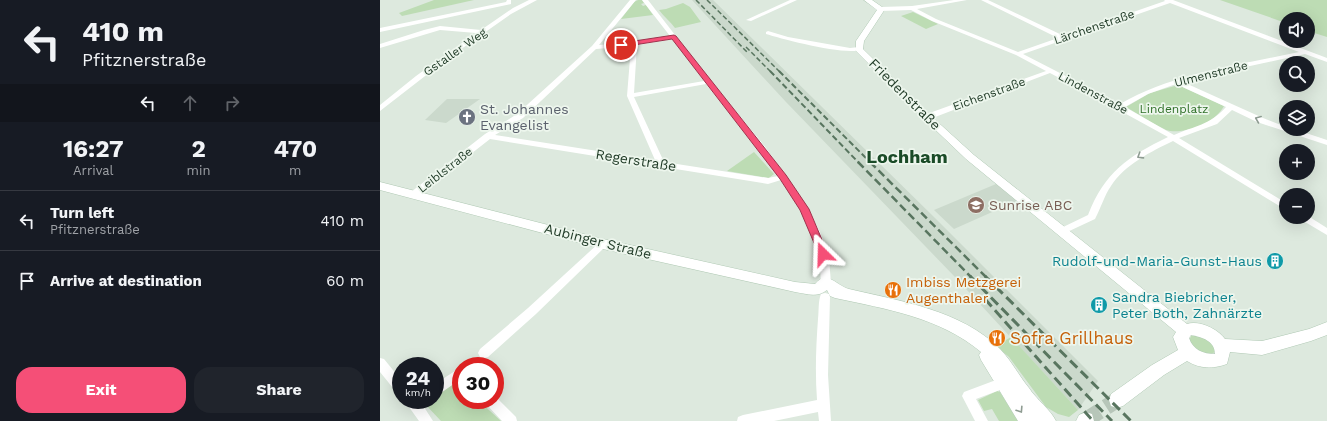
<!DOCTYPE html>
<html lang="en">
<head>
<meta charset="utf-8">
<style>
  body { margin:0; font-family:"Work Sans",sans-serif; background:#20242c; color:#f1f3f6; height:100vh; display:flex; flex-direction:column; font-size:15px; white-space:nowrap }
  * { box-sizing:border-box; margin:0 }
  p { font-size:13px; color:#9ea1a6 }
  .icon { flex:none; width:22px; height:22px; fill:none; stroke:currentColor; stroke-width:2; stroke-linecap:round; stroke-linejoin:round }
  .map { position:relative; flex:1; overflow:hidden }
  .drawer { display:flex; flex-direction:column; background:#171b24; width:380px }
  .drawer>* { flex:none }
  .guide { background:#171b24; color:#f1f3f6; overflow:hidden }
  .fabs { position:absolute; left:899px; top:12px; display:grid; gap:8px }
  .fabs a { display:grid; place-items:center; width:36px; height:36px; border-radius:50%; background:#171b24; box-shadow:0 4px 16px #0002; font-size:20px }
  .speed { position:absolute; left:12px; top:357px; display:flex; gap:8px; font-size:20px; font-weight:700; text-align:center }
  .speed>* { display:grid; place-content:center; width:52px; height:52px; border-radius:50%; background:#171b24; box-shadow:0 4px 16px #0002; line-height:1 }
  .speed small { font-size:10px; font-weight:400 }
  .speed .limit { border:6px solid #d22; background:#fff; color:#111 }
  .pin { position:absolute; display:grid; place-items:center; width:34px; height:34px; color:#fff; margin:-17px; border:2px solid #fff; border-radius:50%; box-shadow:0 1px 4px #0007 }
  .me { position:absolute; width:44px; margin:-22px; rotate:338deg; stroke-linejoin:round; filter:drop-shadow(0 0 3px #0008) }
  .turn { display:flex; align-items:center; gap:14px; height:84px; padding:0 16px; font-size:18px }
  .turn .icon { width:52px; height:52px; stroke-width:2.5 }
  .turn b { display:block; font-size:28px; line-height:34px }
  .lanes { display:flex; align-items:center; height:38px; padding:0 16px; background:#0003; justify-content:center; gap:20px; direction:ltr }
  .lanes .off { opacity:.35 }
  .eta { display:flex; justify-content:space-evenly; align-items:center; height:68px; text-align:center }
  .eta b { font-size:24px; font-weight:700; line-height:28px }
  .primary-button { display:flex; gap:8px; margin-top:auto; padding:8px 16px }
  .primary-button a { flex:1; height:46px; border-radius:16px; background:#f54f77; color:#fff; font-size:16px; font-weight:700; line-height:46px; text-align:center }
  .primary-button a+a { background:#20242c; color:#f1f3f6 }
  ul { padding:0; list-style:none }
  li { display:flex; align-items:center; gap:12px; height:60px; padding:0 16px; border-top:1px solid #363941 }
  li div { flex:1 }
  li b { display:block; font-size:15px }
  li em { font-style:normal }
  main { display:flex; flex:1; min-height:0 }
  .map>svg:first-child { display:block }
</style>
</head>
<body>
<main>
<section class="drawer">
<div class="guide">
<div class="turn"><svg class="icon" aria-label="left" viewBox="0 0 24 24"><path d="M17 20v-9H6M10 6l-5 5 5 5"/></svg><div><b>410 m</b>Pfitznerstraße</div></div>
<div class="lanes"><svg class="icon" aria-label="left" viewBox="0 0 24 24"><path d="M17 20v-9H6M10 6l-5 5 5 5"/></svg><svg class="icon off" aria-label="ahead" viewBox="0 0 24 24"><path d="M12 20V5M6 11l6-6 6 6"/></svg><svg class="icon off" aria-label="right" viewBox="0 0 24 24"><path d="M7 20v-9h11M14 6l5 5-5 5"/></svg></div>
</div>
<div class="eta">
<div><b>16:27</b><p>Arrival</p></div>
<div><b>2</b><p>min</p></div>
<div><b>470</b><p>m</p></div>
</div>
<ul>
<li><svg class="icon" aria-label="left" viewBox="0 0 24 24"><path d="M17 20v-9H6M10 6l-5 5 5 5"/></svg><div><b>Turn left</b><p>Pfitznerstraße</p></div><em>410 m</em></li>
<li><svg class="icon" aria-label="arrive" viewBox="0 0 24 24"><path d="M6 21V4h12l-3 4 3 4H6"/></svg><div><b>Arrive at destination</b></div><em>60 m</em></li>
</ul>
<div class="primary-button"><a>Exit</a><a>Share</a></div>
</section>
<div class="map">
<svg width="947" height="421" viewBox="0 0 947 421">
  <rect width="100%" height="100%" fill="#dde9de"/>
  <g fill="#cbd9cc">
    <polygon points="312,0 333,0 555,218 718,381 698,410 574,276 406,102"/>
    <polygon points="67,99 100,99 66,123 45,120"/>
    <polygon points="616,184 637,201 574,229 554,210"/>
  </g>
  <g fill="#bddcb4">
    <polygon points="54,0 94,0 22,16 19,13"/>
    <polygon points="258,0 262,0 264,3 261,4 263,6 266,5 273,15 241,19 254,2"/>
    <polygon points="840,0 947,0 947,37 928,31 928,19 906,19 906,23"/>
    <path d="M303 3 310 7 321 22 295 28C290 21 284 17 279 10L286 9Z"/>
    <polygon points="533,12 558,24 546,29 521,16"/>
    <path d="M798 85 844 106C835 123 809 133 790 131 782 130 755 112 746 107L770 93Z"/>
    <polygon points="374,152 394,174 389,178 347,171"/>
    <polygon points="814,335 821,335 835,346 835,352 829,355 817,351 809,341 811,336"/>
    <polygon points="631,337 698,410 689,417 678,414 666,407 629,357 616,346"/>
    <polygon points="77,380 81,384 81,400 98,400 121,421 61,421 45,404 50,400 55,400 55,397"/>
    <polygon points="617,391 620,392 638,421 619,421 612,409 604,411 598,400"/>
  </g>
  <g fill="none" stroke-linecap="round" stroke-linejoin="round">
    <polyline stroke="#b7c6b9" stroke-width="16" stroke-dasharray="16 8" stroke-linecap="butt" points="706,420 737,400"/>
    <g stroke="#b0c9b4" stroke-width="1">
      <g id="secondary">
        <path d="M484 0H492L505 9 484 41 483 49 550 115 594 155 807 324C819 320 838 329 845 339L882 341 929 329 947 322V335L931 341 882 355 850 352 847 364C833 369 820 369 807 361L784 375 743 406 737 408 731 406 729 400 731 394 772 365 798 350 793 337 796 332 586 159 544 119 476 51V41L497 10ZM811 335C822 337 835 341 835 354 823 354 813 350 809 338Z"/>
        <path d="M0 182 223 239 415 282 435 284C447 269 458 287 469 289 520 301 581 310 620 349 631 360 639 376 649 388 656 399 671 410 676 421H638L601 360 599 355 601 352C559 317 506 309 455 298L450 296 447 290C437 298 428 294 415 292L223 249 0 190Z"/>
        <polygon points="706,412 712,414 714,421 696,421 699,415"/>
      </g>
    </g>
    <g fill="#fff" fill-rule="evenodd">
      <polygon points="127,0 131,0 131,4 0,32 0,28 126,2"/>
      <polygon points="149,0 157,0 131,14 67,59 0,111 0,105 36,76 96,33 60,30 0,48 0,44 44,30 60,26 101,30 133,8"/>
      <path d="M250 0H256L219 45 254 42 290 36 262 0H268L322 70 386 148 424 202 440 232 449 258 451 283 450 286 446 287 442 286 441 283C440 275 441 266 439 258 434 230 417 204 401 180L388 184 110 139 37 196H31L30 194 31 192 105 134 137 114 212 46ZM293 39 324 81 254 93 257 45ZM251 46 247 96 275 160 115 135 143 118 216 49ZM326 84 398 176 388 178 284 162 254 97Z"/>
      <polygon points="410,0 417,0 371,21 366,20"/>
      <path d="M574 0H587L537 9 556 19 638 52 678 38 601 0H608L684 36 785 1 784 0H793L947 58V62L925 54 847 71 803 82 883 118 906 127V129H914L947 140V145L877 122 852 110 837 124 799 138 906 203V210L793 141C772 151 744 165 731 186 724 196 721 208 715 219L685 233H679L677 231 679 229 708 215C725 172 747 157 788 137L737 109 670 73 550 119H544V115L666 71 636 55 552 21 531 10 501 11 498 9 501 7 532 6ZM790 3 919 52C859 65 794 73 740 104L643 54ZM796 84 846 107C830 125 814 126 794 135L745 107 768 94Z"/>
      <path d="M388 31 408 37 470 48 479 47 482 49C470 57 402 39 386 34V32Z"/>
      <polygon points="928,216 947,228 947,235 920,219 918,217 928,217"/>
      <polygon points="223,240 226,242 228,244 226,246 156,314 108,357 104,358 100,357 98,353 100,349 148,308 220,242"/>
      <path d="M445 293 449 294 450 297 448 375 451 421H439L438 412 394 421H357L358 417 363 415 437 400C435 373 436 346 438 319 439 311 438 301 441 294Z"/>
      <polygon points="0,358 4,359 21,380 21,395 17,393 0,372"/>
      <polygon points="81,367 81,379 55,397 55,384"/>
      <polygon points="624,377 628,379 630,383 628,387 596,399 608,421 595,421 582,396 584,392"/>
      <polygon points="115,396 136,417 137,421 122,421 106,404 104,400 115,400"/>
      <polygon points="24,400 49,400 44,407 53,421 39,421"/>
    </g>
    <use href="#secondary" fill="#fff" fill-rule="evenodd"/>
    <g stroke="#58755f" stroke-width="1.5" stroke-dasharray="5 2.5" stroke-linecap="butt">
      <polyline points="316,0 368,53"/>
      <polyline points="327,0 400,72"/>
      <polyline points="366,47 391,72"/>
    </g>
    <g stroke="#58755f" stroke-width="2" stroke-dasharray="6 3" stroke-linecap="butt">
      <polyline points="390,71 479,163"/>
      <polyline points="399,71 491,163"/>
    </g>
    <g stroke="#58755f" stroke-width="2.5" stroke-dasharray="8 4" stroke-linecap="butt">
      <polyline points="478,162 591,277"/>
      <polyline points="490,162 606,277"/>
    </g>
    <g stroke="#58755f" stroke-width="3" stroke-dasharray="10 5" stroke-linecap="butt">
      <polyline points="590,276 732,421"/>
      <polyline points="605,276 751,421"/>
      <polyline points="605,299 713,421"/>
    </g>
  </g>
  <defs><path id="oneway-chevron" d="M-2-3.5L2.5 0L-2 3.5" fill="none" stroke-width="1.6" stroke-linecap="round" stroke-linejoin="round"/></defs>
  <g stroke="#8e9c92">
    <use href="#oneway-chevron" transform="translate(878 119) rotate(-158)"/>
    <use href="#oneway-chevron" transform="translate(760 156) rotate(148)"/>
    <use href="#oneway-chevron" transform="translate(640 410) rotate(57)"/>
  </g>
  <polygon fill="#f54f77" stroke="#9f334d" points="294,35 296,36 406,175 429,209 448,254 447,257 440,257 420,210 400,179 292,39 241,47 238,45 241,43"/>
  <defs>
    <g id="church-disc" transform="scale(0.9)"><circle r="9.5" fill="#6b7280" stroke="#edf6ed"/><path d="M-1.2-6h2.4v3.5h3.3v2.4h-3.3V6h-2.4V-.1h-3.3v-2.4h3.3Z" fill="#fff"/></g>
    <g id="school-disc" transform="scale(0.9)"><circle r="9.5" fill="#8d6e63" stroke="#edf6ed"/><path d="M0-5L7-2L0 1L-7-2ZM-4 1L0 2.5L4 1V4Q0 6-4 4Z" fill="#fff"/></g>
    <g id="building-disc" transform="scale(0.9)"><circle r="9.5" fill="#0f9aa8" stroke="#edf6ed"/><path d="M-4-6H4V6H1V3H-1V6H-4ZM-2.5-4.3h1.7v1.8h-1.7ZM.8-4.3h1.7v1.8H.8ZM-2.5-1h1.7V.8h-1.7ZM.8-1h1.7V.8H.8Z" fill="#fff"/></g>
    <g id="restaurant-disc" transform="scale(0.9)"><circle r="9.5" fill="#e8710a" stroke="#edf6ed"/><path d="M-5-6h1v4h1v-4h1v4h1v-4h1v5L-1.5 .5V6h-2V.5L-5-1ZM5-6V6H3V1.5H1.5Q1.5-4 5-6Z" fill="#fff"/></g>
  </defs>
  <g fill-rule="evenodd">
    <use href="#church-disc" x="87" y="117"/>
    <use href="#school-disc" x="596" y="205"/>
    <use href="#building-disc" x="895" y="261"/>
    <use href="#restaurant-disc" x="513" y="290"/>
    <use href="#building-disc" x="719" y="305"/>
    <use href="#restaurant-disc" x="617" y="338"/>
  </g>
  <g text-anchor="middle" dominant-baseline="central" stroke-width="3.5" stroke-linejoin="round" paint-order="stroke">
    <g font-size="12" fill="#1e3925" stroke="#edf6ed">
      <text transform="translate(714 27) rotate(-19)">Lärchenstraße</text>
      <text transform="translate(75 52) rotate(-35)">Gstaller Weg</text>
      <text transform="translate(831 74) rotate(-14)">Ulmenstraße</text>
      <text transform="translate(713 93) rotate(28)">Lindenstraße</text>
      <text transform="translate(609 94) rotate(-20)">Eichenstraße</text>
      <text transform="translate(65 170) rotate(-38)">Leiblstraße</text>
    </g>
    <g font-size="12" fill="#2f7028" stroke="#edf6ed">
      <text x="794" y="109">Lindenplatz</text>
    </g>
    <g font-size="14" fill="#1e3925" stroke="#edf6ed">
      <text transform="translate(525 94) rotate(45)">Friedenstraße</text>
      <text transform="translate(256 160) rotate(9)">Regerstraße</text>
      <text transform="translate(218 241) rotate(14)">Aubinger Straße</text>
    </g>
    <g font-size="14" fill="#5b616d" stroke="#edf6ed" text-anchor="start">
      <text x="100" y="109">St. Johannes<tspan x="100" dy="16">Evangelist</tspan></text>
    </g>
    <g font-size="14" fill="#785e54" stroke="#edf6ed" text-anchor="start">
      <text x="609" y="205">Sunrise ABC</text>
    </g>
    <g font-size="14" fill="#0d838f" stroke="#edf6ed" text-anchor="end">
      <text x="882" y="261">Rudolf-und-Maria-Gunst-Haus</text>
      <text x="732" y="297" text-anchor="start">Sandra Biebricher,<tspan x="732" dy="16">Peter Both, Zahnärzte</tspan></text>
    </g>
    <g font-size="14" fill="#c56008" stroke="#edf6ed" text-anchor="start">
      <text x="526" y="282">Imbiss Metzgerei<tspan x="526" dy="16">Augenthaler</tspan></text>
    </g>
    <g font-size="17" fill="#c56008" stroke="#edf6ed" text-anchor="start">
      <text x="630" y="338">Sofra Grillhaus</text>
    </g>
    <g font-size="18" font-weight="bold" fill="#1a4b27" stroke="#edf6ed">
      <text x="527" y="156">Lochham</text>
    </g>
  </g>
</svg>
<div class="fabs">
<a><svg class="icon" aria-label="sound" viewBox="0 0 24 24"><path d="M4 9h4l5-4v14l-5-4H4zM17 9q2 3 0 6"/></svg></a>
<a><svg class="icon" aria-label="search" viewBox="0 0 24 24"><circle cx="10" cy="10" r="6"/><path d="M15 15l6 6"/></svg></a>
<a><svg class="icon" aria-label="layers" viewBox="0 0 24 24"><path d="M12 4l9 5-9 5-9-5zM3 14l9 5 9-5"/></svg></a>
<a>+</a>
<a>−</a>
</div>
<div class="speed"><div>24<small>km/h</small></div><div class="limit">30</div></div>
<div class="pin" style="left:241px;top:45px;background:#d93025"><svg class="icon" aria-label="arrive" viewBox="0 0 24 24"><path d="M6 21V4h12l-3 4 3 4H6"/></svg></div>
<svg class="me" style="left:443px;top:254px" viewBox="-20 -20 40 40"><path d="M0-17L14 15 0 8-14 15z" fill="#f54f77" stroke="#fff" stroke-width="4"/></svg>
</div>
</main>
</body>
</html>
